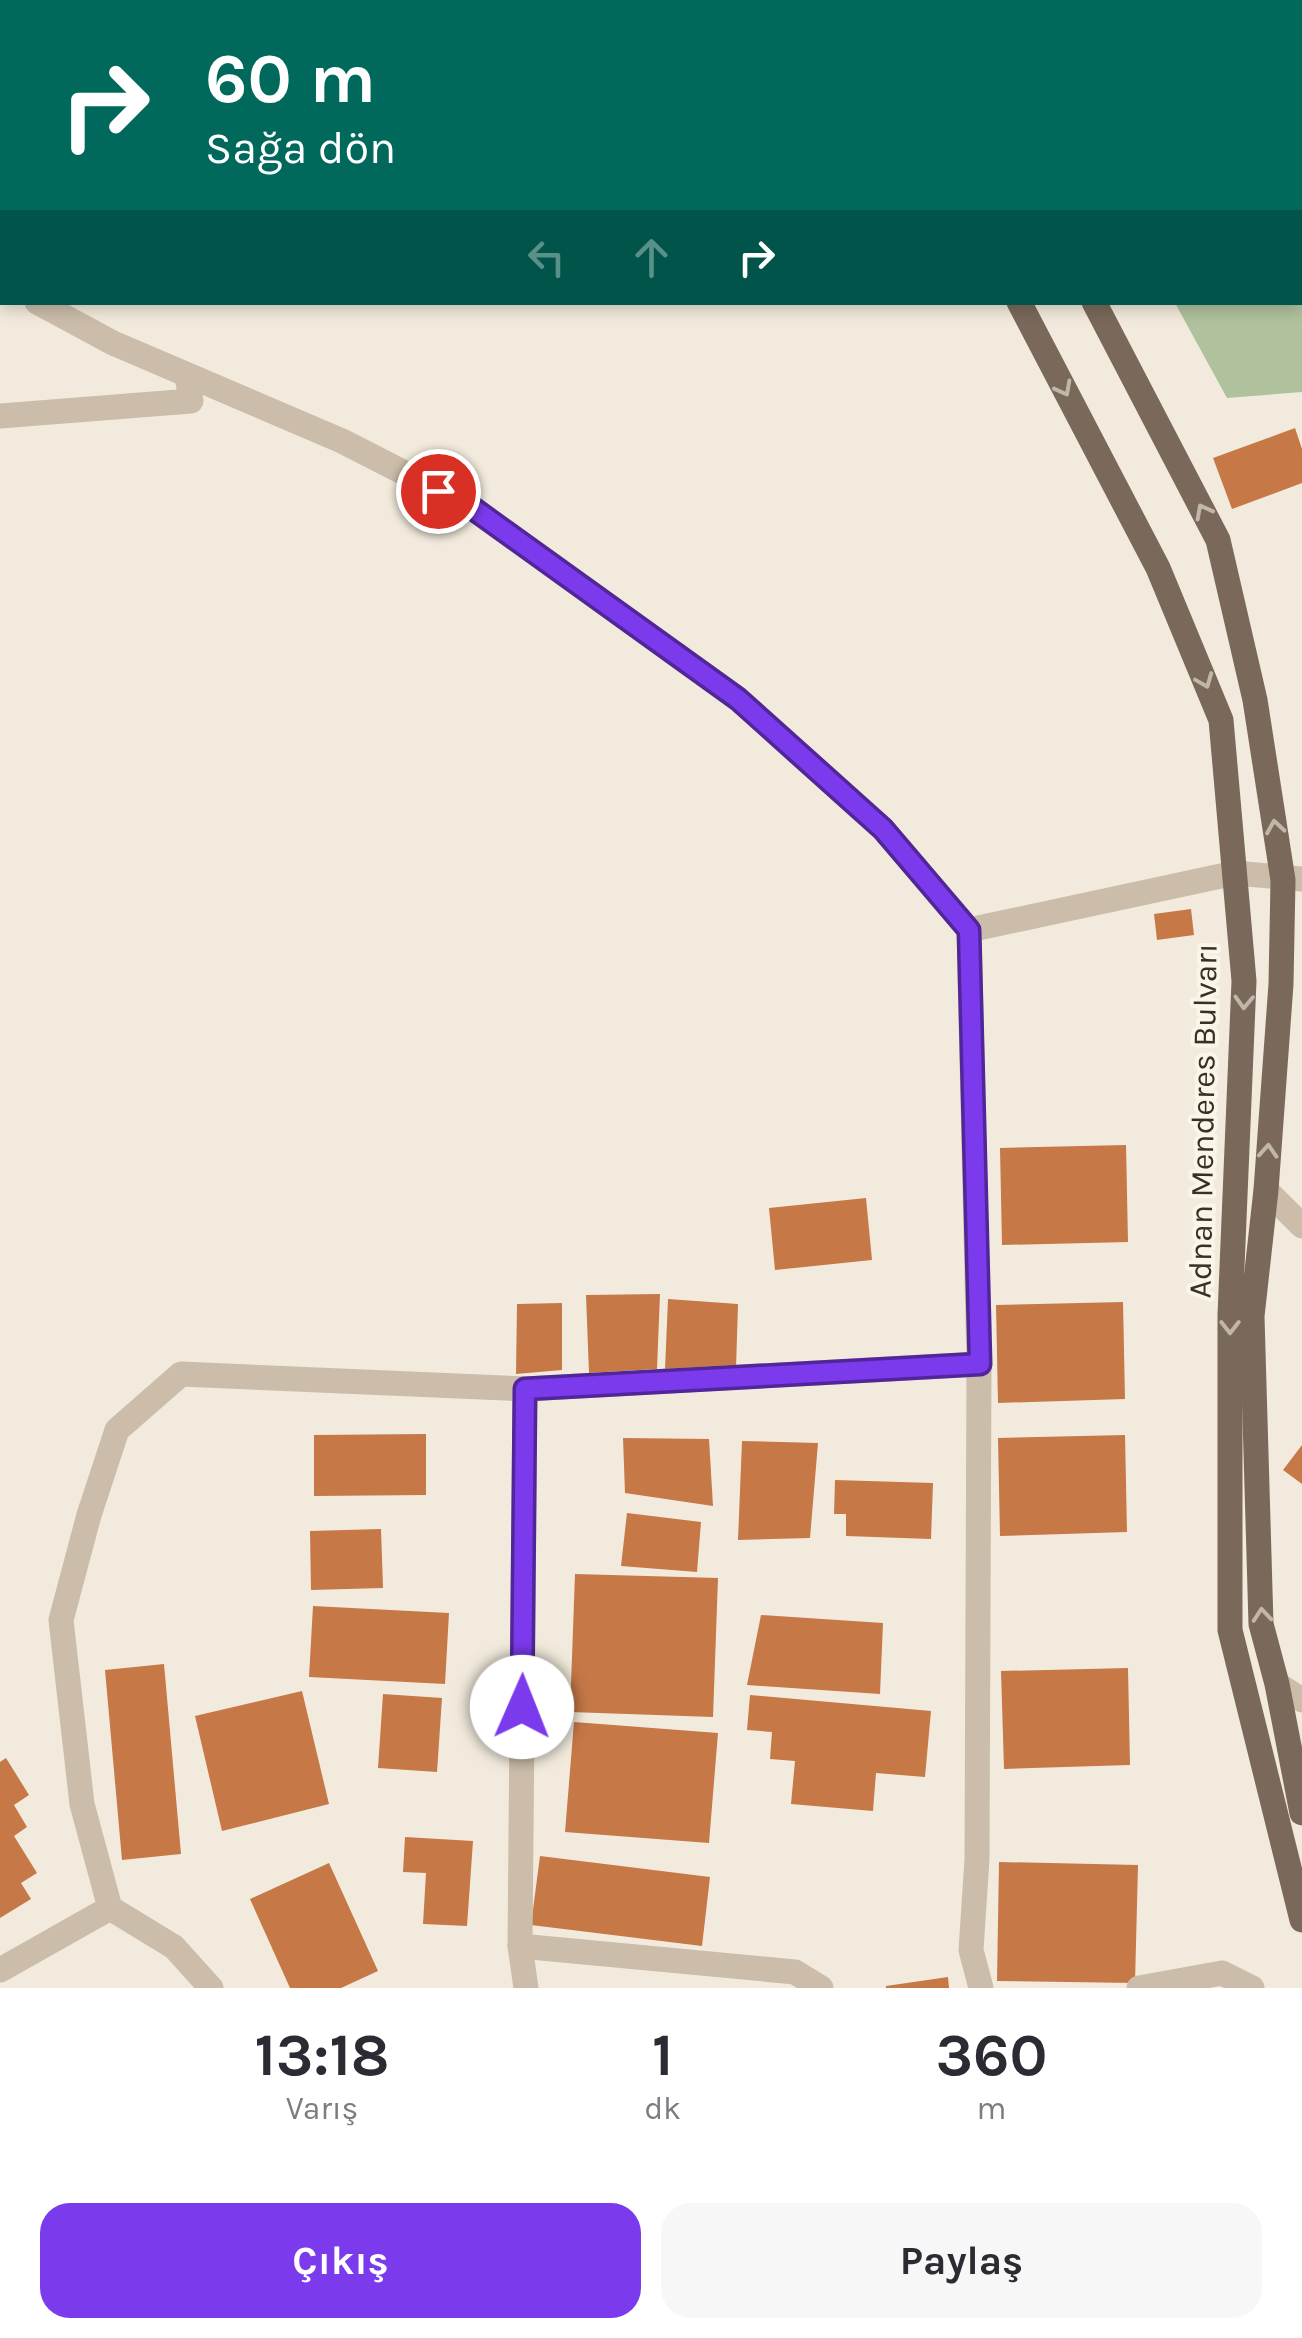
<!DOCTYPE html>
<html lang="tr">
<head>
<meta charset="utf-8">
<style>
  body { margin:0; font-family:Karla,sans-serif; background:#f7f7f7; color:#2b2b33; height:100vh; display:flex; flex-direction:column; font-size:38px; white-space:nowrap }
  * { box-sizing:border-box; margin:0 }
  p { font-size:32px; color:#7c7c81 }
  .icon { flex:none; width:55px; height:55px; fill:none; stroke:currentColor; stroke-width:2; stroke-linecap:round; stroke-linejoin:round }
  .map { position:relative; height:1988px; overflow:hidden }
  .sheet { display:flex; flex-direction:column; background:#fff; flex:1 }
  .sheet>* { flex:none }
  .hud { position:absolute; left:0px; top:0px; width:1302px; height:305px; box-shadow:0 5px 15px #0003; background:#00695c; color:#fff; overflow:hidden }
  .pin { position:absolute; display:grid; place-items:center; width:85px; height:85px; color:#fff; margin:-42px; border:5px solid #fff; border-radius:50%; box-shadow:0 2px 10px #0007 }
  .me { position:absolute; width:110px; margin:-55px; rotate:1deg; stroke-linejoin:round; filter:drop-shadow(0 0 8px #0008) }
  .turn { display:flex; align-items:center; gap:35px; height:210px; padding:0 40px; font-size:45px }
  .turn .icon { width:130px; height:130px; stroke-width:2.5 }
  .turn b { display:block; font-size:70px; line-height:85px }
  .lanes { display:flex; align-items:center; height:95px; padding:0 40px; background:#0003; justify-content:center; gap:50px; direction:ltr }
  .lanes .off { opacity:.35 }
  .eta { display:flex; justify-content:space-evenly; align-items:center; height:170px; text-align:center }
  .eta b { font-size:60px; font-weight:700; line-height:70px }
  .action { display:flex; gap:20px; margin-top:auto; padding:20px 40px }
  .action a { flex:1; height:115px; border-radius:30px; background:#7c3aed; color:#fff; font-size:40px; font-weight:700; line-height:115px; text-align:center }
  .action a+a { background:#f7f7f7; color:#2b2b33 }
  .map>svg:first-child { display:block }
</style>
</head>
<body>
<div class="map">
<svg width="1302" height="1988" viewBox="0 0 1302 1988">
  <rect width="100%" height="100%" fill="#f2ebdd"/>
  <polygon fill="#b0c29d" points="1010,0 1302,0 1302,392 1227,398 1175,303 1300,302 1300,2"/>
  <g fill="#c67847">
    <polygon points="1295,428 1302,449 1302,483 1232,509 1213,458"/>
    <polygon points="1191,909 1194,935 1157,940 1154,914"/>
    <polygon points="1126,1145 1128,1242 1002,1245 1000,1148"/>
    <polygon points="866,1198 872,1260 775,1270 769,1208"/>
    <polygon points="660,1294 657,1369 589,1373 586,1295"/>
    <polygon points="668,1299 738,1304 736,1369 665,1370"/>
    <polygon points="1123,1302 1125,1399 998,1403 996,1305"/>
    <polygon points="562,1303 562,1370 516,1374 517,1304"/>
    <polygon points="426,1434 426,1495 314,1496 314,1435"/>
    <polygon points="1125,1435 1127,1532 1000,1536 998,1438"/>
    <polygon points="623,1438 709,1439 713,1506 625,1493"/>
    <polygon points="742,1441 818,1443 810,1538 738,1540"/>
    <polygon points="1302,1445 1302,1484 1283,1470"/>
    <polygon points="835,1480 933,1483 931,1539 846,1536 846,1514 834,1514"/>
    <polygon points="627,1513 701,1522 697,1572 621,1566"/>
    <polygon points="381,1529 383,1588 311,1590 310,1531"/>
    <polygon points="575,1574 718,1578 713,1717 570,1712"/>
    <polygon points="313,1606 449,1613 445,1684 309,1677"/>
    <polygon points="761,1615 883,1623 880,1694 747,1685"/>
    <polygon points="164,1664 181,1854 122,1860 105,1670"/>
    <polygon points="1128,1668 1130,1765 1004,1769 1001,1671"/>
    <polygon points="302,1691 329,1804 222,1831 195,1716"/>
    <polygon points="383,1694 442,1698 437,1772 378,1768"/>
    <polygon points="750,1695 931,1711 925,1777 876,1773 873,1811 791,1804 795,1761 770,1759 772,1732 747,1730"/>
    <polygon points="574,1722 718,1733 709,1843 565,1832"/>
    <polygon points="6,1758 29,1795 14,1805 27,1827 14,1836 37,1873 21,1883 31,1899 0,1918 0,1762"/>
    <polygon points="405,1837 473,1841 467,1926 423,1924 426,1873 403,1872"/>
    <polygon points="540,1856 710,1877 702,1946 531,1925"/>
    <polygon points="999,1862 1138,1865 1135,1983 997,1981"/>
    <polygon points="329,1863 378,1971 341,1988 290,1988 250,1899"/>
    <polygon points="948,1977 949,1988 886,1988 886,1986"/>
  </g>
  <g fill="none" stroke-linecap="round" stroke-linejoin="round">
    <g stroke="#cbbda9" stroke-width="25">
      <polyline points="0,283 2,284"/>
      <polyline points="37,302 113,343 342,441 471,507 738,699 883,829 969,930"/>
      <polyline points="0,416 191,401 187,376"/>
      <polyline points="1266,1190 1302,1226"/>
      <polyline points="1277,1684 1302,1700"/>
      <polyline points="520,1946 525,1389"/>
      <polyline points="0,1970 110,1908"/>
      <polyline points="211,1988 174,1947 110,1908 82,1804 61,1620 89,1515 117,1430 181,1374 525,1389 979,1364"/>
      <polyline points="526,1988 520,1946 795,1972 821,1988"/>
      <polyline points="981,1988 971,1950 977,1859 979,1364 969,930 1235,873 1302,879"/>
      <polyline points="1139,1988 1222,1973 1252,1988"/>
    </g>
    <g stroke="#7a695a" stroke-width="25">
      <polyline points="861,0 862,2"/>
      <polyline points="935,0 937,2"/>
      <polyline points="1019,302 1158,568 1221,720 1244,981 1230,1315 1230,1630 1302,1920"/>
      <polyline points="1094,302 1218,540 1255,700 1283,880 1281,984 1266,1190 1252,1316 1261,1624 1277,1684 1302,1813"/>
    </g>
  </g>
  <defs><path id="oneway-chevron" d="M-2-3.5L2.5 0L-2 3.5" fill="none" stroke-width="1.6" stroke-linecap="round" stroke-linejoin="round" transform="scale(2.5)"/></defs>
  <g stroke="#c0b6a9">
    <use href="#oneway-chevron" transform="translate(1064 389) rotate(62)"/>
    <use href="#oneway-chevron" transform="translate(1203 511) rotate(-118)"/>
    <use href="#oneway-chevron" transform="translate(1205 681) rotate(68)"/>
    <use href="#oneway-chevron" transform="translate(1275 827) rotate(-99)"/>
    <use href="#oneway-chevron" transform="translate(1244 1002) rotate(92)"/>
    <use href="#oneway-chevron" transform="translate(1268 1151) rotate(-86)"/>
    <use href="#oneway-chevron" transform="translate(1230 1327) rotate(90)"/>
    <use href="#oneway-chevron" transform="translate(1262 1615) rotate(-95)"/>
  </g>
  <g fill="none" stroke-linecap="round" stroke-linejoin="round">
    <g stroke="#51269a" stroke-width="25">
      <polyline id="route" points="438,491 471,507 738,699 883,829 969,930 980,1364 525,1389 522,1707"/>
    </g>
    <use href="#route" stroke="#7c3aed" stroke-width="18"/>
  </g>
  <g text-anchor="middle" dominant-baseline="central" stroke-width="8" stroke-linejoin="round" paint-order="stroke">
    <g font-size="32" fill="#382f29" stroke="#faf5e9">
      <text transform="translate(1203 1121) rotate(-89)">Adnan Menderes Bulvarı</text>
    </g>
  </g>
</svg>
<div class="pin" style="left:438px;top:491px;background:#d93025"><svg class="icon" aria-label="arrive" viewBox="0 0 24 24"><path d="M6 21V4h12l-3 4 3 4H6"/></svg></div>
<svg class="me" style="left:522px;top:1707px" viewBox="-20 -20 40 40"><circle r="19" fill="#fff"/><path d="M0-13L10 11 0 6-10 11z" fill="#7c3aed"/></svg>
<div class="hud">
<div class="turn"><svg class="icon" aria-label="right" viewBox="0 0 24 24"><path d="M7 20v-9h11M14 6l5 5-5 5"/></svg><div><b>60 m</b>Sağa dön</div></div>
<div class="lanes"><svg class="icon off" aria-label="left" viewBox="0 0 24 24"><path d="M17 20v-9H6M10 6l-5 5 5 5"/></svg><svg class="icon off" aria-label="ahead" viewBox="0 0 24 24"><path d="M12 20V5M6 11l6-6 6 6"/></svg><svg class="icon" aria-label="right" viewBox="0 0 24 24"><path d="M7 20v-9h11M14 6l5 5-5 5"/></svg></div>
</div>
</div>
<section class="sheet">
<div class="eta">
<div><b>13:18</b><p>Varış</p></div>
<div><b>1</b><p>dk</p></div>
<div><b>360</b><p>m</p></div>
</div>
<div class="action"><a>Çıkış</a><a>Paylaş</a></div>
</section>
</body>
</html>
